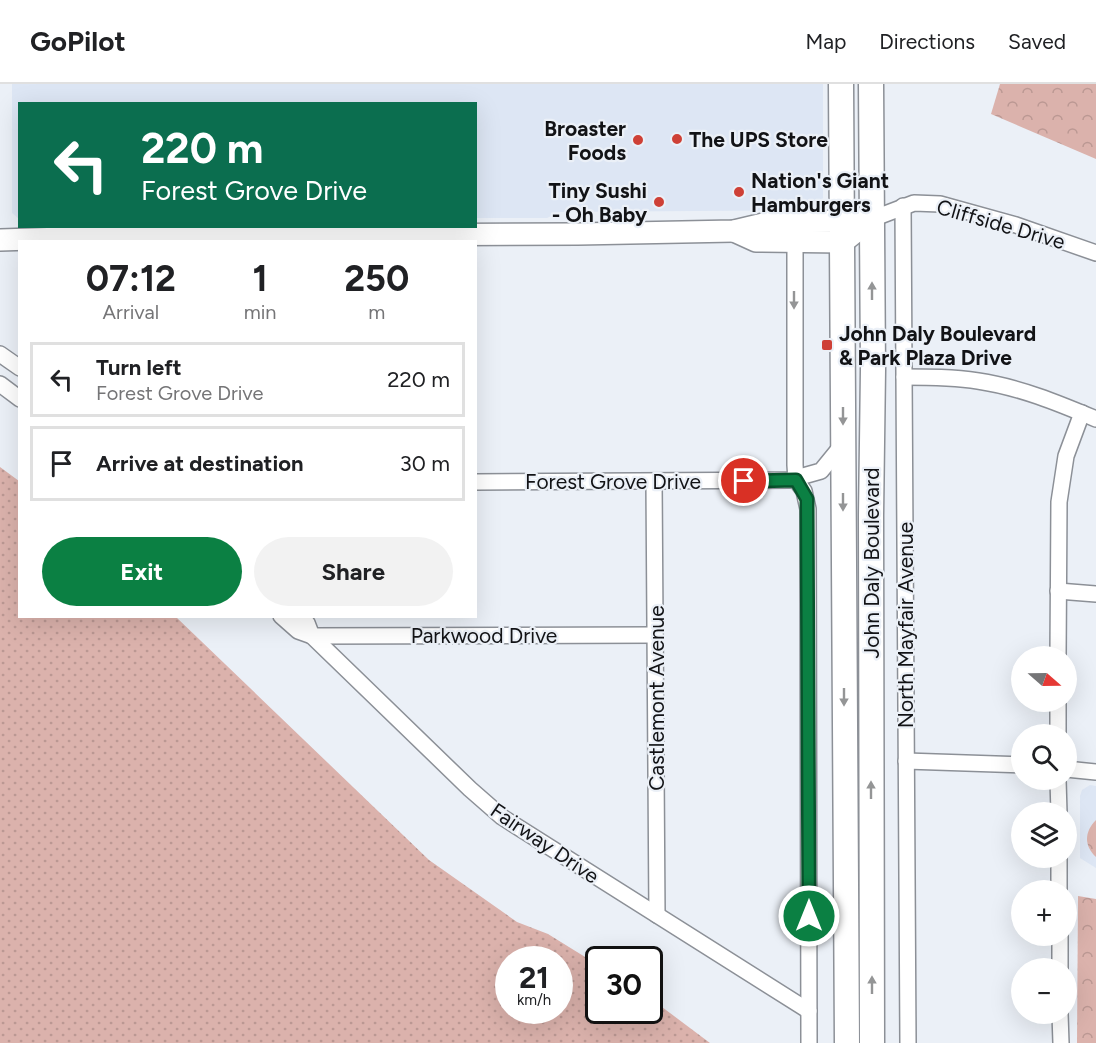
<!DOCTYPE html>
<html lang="en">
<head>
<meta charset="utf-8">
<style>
  body { margin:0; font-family:Figtree,sans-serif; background:#f2f2f2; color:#202124; height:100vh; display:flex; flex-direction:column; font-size:22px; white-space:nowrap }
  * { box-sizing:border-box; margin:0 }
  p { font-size:20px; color:#757577 }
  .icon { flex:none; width:33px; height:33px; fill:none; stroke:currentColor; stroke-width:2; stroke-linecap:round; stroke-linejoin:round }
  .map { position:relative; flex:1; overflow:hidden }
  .side { position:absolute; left:18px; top:156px; width:459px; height:378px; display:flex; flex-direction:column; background:#fff; border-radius:0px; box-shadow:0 6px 24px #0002 }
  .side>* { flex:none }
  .banner { position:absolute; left:18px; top:18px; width:459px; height:126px; border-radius:0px; box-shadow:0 6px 24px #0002; background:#0b6e4f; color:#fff; overflow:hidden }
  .needle { width:39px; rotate:110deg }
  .controls { position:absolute; left:1011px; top:562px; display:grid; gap:12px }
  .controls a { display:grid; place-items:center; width:66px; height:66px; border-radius:50%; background:#fff; box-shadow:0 6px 24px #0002; font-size:30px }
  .speed { position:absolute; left:495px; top:862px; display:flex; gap:12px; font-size:30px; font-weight:700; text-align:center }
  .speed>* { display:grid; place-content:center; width:78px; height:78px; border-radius:50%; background:#fff; box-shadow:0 6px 24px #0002; line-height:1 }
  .speed small { font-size:15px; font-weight:400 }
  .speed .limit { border:3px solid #111; border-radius:9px; background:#fff; color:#111 }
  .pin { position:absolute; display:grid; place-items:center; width:51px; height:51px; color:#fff; margin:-26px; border:3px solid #fff; border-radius:50%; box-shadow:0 2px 6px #0007 }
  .me { position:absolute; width:66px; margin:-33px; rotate:0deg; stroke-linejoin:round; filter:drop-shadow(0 0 4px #0008) }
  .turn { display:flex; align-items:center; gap:21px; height:126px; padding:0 24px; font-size:27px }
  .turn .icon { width:78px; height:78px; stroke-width:2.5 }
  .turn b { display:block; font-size:42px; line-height:51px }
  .eta { display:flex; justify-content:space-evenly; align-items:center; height:102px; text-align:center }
  .eta b { font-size:36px; font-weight:700; line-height:42px }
  .action { display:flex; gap:12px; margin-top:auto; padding:12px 24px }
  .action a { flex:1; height:69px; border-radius:36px; background:#0b8043; color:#fff; font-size:24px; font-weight:700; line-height:69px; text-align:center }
  .action a+a { background:#f2f2f2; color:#202124 }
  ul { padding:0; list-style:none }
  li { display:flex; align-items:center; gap:18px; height:75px; margin:0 12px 9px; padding:0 12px; border:3px solid #e0e0e0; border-radius:0px }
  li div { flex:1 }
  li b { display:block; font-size:22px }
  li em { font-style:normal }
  header { display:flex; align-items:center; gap:36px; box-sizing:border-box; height:84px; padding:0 30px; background:#fff; border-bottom:2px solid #e0e0e0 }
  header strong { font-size:28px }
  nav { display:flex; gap:33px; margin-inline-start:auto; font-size:21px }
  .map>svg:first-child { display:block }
</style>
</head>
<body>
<header>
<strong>GoPilot</strong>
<nav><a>Map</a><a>Directions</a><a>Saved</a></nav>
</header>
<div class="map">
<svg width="1096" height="959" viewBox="0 0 1096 959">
  <defs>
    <pattern id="grass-dots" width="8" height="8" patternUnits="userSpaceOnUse" patternTransform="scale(1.5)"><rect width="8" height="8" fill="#dbb2ac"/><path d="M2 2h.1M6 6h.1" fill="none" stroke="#bb9893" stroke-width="1.8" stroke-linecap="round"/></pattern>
    <pattern id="park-crowns" width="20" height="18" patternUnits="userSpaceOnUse" patternTransform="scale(1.5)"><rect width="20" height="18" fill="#dbb2ac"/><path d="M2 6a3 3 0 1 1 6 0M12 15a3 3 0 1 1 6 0" fill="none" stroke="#bb9893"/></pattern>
  </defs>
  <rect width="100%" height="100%" fill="#ebf0f7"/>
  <g fill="#dde6f4">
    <polygon points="12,0 823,0 823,114 815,126 560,128 547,134 476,134 476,20 20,20 19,135 12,129"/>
    <polygon points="1090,701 1096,702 1096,784 1080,774 1080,712 1082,706"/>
  </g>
  <path fill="url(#grass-dots)" fill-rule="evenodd" d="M0 383 19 397 20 532 176 533 429 776 517 838 548 850 598 881V927H650V914L710 959H0ZM508 876H560V927H508Z"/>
  <g fill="url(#park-crowns)">
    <polygon points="1000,0 1096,0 1096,75 991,30"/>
    <path d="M1096 736V773C1084 762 1084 748 1096 736Z"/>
    <polygon points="1078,812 1096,815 1096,959 1077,959"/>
  </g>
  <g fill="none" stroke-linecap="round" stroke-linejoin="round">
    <g stroke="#8c9097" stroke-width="18">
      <g id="street">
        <polyline points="903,122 908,959"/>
        <polyline points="872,135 914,119 940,120 1016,141 1096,169"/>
        <polyline points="795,157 795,381 796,396 804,407 808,425 809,959"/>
        <polyline points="0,270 20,284"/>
        <path d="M904 293C929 293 953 293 978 297 1019 303 1058 319 1096 335"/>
        <polyline points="0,300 20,315"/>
        <polyline points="654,397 657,831"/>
        <polyline points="476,398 789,396 821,387 843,360"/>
        <polyline points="1058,507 1096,510"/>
        <polyline points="281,532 298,547 312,552 655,551"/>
        <polyline points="300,532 307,539 312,552 470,705 502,733 809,927"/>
        <polyline points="1058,573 1059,418 1066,372 1082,329"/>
        <polyline points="1058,618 1058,651"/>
        <polyline points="906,677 1022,681"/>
        <polyline points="1066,685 1096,688"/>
        <polyline points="1058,696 1059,729"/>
        <polyline points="1059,774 1059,807"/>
        <polyline points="1060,852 1060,885"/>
        <polyline points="1060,930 1061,959"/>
      </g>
    </g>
    <g stroke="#8c9097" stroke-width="24">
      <g id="secondary">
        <polyline points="734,147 756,157 843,158 854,149"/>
        <polyline points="0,156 126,152 578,150 734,147 772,138 843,137 872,135"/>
      </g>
    </g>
    <g stroke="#8c9097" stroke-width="27">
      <g id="primary">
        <polyline points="841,0 847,959"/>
        <polyline points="871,0 873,286 871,431 872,959"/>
      </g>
    </g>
    <use href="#street" stroke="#fff" stroke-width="15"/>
    <use href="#secondary" stroke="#fff" stroke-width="21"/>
    <use href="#primary" stroke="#fff" stroke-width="24"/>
  </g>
  <defs><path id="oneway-solid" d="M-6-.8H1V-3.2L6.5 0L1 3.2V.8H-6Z" transform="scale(1.5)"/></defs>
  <g fill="#949596">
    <use href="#oneway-solid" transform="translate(872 207) rotate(-90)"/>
    <use href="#oneway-solid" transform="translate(794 216) rotate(90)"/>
    <use href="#oneway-solid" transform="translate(843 332) rotate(90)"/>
    <use href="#oneway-solid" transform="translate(843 418) rotate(90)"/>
    <use href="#oneway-solid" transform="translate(844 613) rotate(90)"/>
    <use href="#oneway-solid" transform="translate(871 706) rotate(-90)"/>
    <use href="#oneway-solid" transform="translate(872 901) rotate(-90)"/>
  </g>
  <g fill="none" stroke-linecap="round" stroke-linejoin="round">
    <g stroke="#07532c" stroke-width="15">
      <polyline id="route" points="744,397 796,396 807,415 809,832"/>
    </g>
    <use href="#route" stroke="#0b8043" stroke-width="10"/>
  </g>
  <g fill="#ce4036" stroke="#ebf0f7" stroke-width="2">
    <circle cx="677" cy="55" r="6"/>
    <circle cx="638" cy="56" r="6"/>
    <circle cx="739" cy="108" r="6"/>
    <circle cx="659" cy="118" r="6"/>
    <rect x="821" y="255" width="12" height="12" rx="3"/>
  </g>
  <g text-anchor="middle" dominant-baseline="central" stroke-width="4.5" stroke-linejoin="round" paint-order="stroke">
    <g font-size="21" font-weight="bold" fill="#121316" stroke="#ebf0f7" text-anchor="start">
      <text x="626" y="44" text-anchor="end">Broaster<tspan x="626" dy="24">Foods</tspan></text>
      <text x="689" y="55">The UPS Store</text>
      <text x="751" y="96">Nation's Giant<tspan x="751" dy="24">Hamburgers</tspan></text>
      <text x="647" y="106" text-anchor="end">Tiny Sushi<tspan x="647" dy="24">- Oh Baby</tspan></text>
      <text x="839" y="249">John Daly Boulevard<tspan x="839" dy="24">&amp; Park Plaza Drive</tspan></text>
    </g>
    <g font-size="21" fill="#121316" stroke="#ebf0f7">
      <text transform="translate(1001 140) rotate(16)">Cliffside Drive</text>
      <text x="613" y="397">Forest Grove Drive</text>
      <text transform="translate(871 479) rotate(-90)">John Daly Boulevard</text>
      <text transform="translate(905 541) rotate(-90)">North Mayfair Avenue</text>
      <text x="484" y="551">Parkwood Drive</text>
      <text transform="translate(656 614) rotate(-90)">Castlemont Avenue</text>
      <text transform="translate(545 759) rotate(34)">Fairway Drive</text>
    </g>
  </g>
</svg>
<div class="controls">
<a><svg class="needle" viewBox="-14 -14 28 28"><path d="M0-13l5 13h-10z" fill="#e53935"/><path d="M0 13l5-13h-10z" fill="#757577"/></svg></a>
<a><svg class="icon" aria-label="search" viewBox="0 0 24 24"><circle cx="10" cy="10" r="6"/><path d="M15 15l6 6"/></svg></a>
<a><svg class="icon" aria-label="layers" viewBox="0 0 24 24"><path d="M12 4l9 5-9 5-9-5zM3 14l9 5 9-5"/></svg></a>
<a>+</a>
<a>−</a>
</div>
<div class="speed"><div>21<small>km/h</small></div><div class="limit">30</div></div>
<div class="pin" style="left:744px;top:397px;background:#d93025"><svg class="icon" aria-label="arrive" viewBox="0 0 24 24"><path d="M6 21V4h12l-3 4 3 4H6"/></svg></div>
<svg class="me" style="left:809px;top:832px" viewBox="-20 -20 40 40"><circle r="17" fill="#0b8043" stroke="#fff" stroke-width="3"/><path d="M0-11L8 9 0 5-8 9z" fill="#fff"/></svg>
<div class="banner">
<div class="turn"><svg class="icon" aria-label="left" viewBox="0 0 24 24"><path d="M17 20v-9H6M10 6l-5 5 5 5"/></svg><div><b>220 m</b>Forest Grove Drive</div></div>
</div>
<section class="side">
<div class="eta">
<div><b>07:12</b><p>Arrival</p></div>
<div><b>1</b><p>min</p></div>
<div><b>250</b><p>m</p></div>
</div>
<ul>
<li><svg class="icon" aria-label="left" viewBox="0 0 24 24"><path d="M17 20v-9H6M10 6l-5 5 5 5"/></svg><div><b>Turn left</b><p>Forest Grove Drive</p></div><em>220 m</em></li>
<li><svg class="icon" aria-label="arrive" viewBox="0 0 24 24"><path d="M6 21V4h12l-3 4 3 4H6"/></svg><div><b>Arrive at destination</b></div><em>30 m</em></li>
</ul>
<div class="action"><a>Exit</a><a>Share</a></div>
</section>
</div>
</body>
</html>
